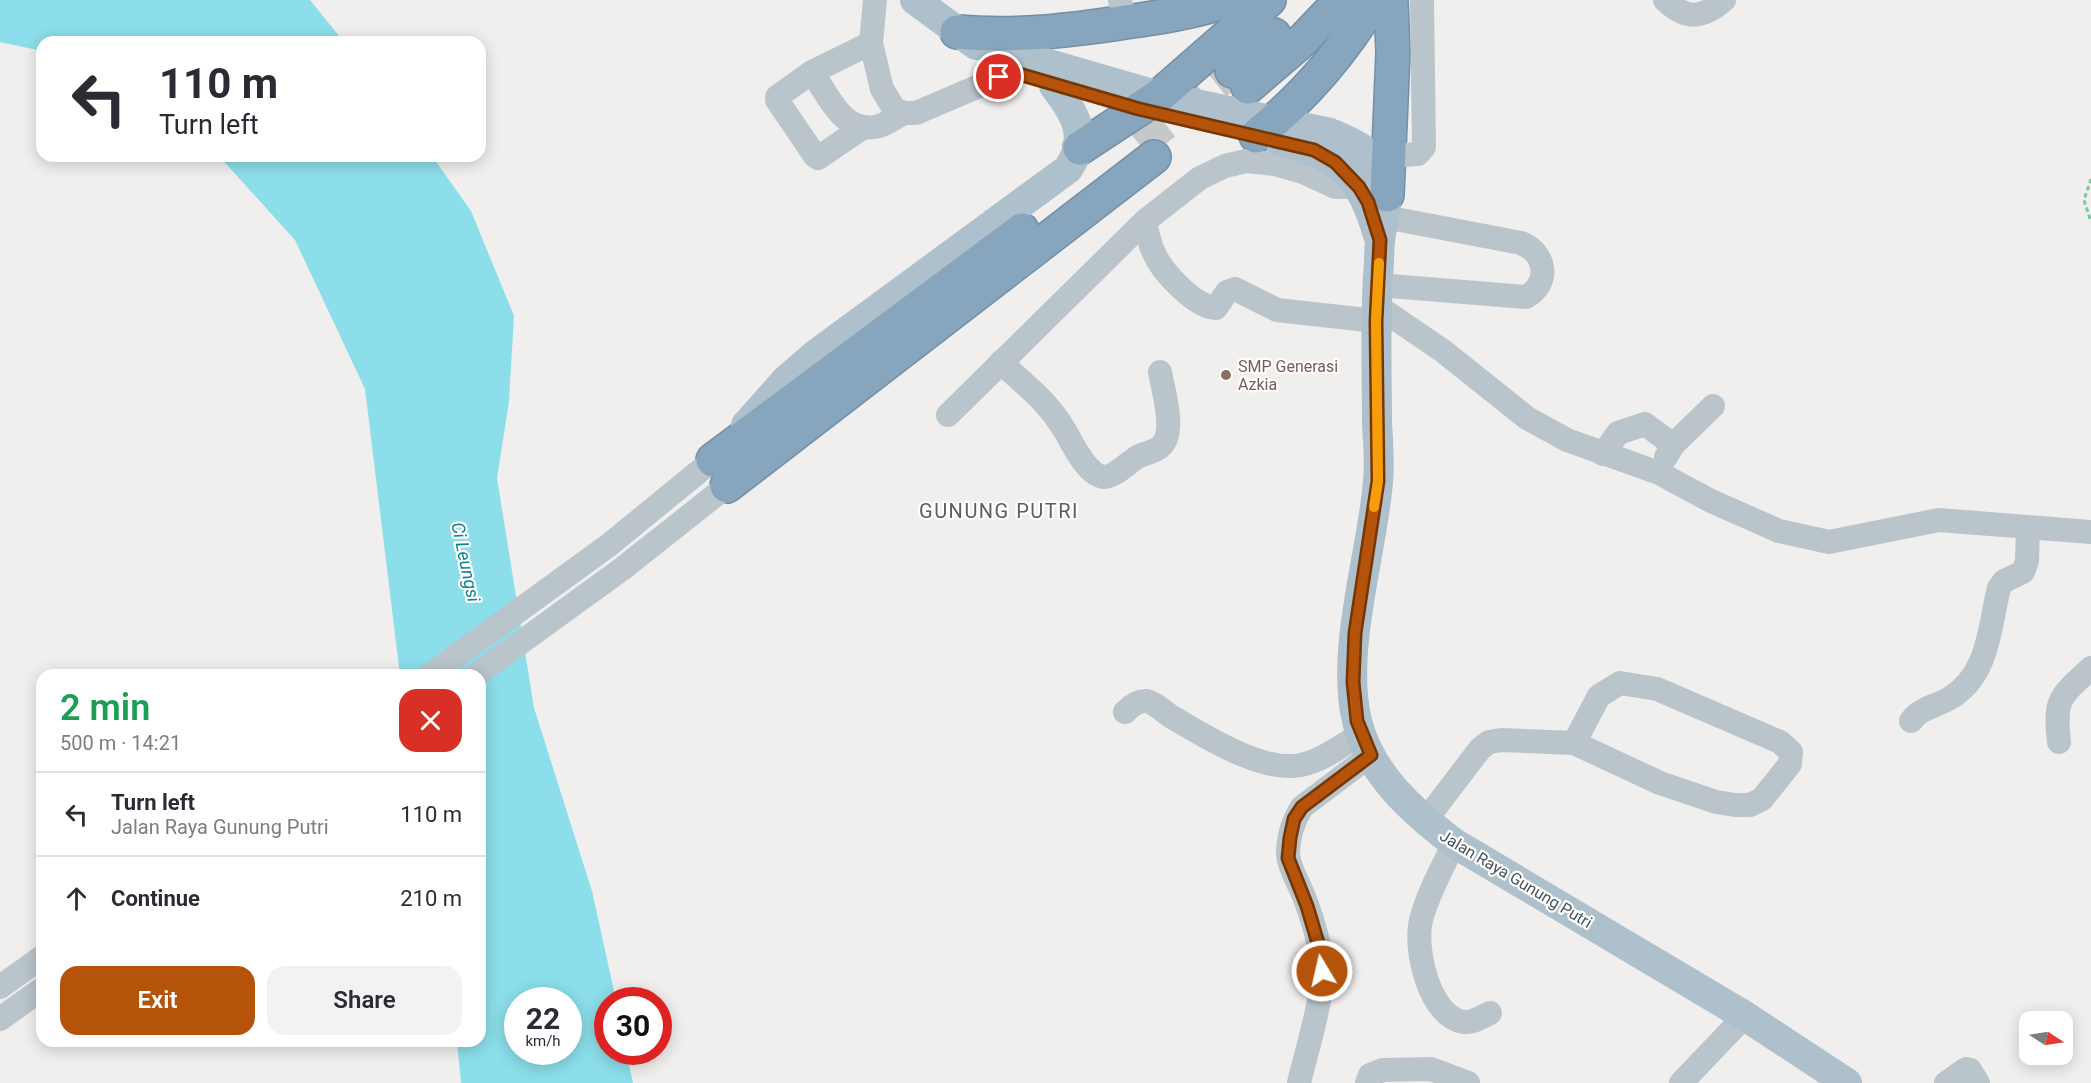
<!DOCTYPE html>
<html lang="en">
<head>
<meta charset="utf-8">
<style>
  body { margin:0; font-family:Roboto,sans-serif; background:#f2f2f3; color:#2b2b33; height:100vh; display:flex; flex-direction:column; font-size:22px; white-space:nowrap }
  * { box-sizing:border-box; margin:0 }
  p { font-size:20px; color:#7c7c81 }
  .icon { flex:none; width:33px; height:33px; fill:none; stroke:currentColor; stroke-width:2; stroke-linecap:round; stroke-linejoin:round }
  .map { position:relative; flex:1; overflow:hidden }
  .side { position:absolute; left:36px; top:669px; width:450px; height:378px; display:flex; flex-direction:column; background:#fff; border-radius:18px; box-shadow:0 3px 15px #0003 }
  .side>* { flex:none }
  .guide { position:absolute; left:36px; top:36px; width:450px; height:126px; border-radius:18px; box-shadow:0 3px 15px #0003; background:#fff; color:#2b2b33; overflow:hidden }
  .needle { width:39px; rotate:102deg }
  .fabs { position:absolute; left:2019px; top:1011px; display:grid; gap:12px }
  .fabs a { display:grid; place-items:center; width:54px; height:54px; border-radius:12px; background:#fff; box-shadow:0 3px 15px #0003; font-size:30px }
  .speed { position:absolute; left:504px; top:987px; display:flex; gap:12px; font-size:30px; font-weight:700; text-align:center }
  .speed>* { display:grid; place-content:center; width:78px; height:78px; border-radius:50%; background:#fff; box-shadow:0 3px 15px #0003; line-height:1 }
  .speed small { font-size:15px; font-weight:400 }
  .speed .limit { border:9px solid #d22; background:#fff; color:#111 }
  .pin { position:absolute; display:grid; place-items:center; width:51px; height:51px; color:#fff; margin:-26px; border:3px solid #fff; border-radius:50%; box-shadow:0 2px 6px #0007 }
  .me { position:absolute; width:66px; margin:-33px; rotate:351deg; stroke-linejoin:round; filter:drop-shadow(0 0 4px #0008) }
  .turn { display:flex; align-items:center; gap:21px; height:126px; padding:0 24px; font-size:27px }
  .turn .icon { width:78px; height:78px; stroke-width:2.5 }
  .turn b { display:block; font-size:42px; line-height:51px }
  .round { display:grid; place-items:center; flex:none; width:63px; height:63px; border-radius:18px; background:#f2f2f3 }
  .head { display:flex; align-items:center; justify-content:space-between; height:102px; padding:0 24px }
  h1 { font-size:36px; font-weight:600; line-height:45px; color:#1e9e55 }
  .cta { display:flex; gap:12px; margin-top:auto; padding:12px 24px }
  .cta a { flex:1; height:69px; border-radius:18px; background:#b45309; color:#fff; font-size:24px; font-weight:600; line-height:69px; text-align:center }
  .cta a+a { background:#f2f2f3; color:#2b2b33 }
  ul { padding:0; list-style:none }
  li { display:flex; align-items:center; gap:18px; height:84px; padding:0 24px; border-top:2px solid #e1e1e2 }
  li div { flex:1 }
  li b { display:block; font-size:22px }
  li em { font-style:normal }
  .map>svg:first-child { display:block }
</style>
</head>
<body>
<div class="map">
<svg width="2091" height="1083" viewBox="0 0 2091 1083">
  <rect width="100%" height="100%" fill="#f1eeee"/>
  <g fill="#8bdeea" fill-rule="evenodd">
    <polygon points="0,0 310,0 344,42 42,42 42,51 0,42"/>
    <path d="M219 156H432L471 211 514 316 509 401 497 478 534 708 592 891 616 1000H608V1052H626L633 1083H461L457 1041H480V675H400L365 389 295 240ZM518 1000H568V1052H518Z"/>
  </g>
  <g fill="none" stroke-linecap="round" stroke-linejoin="round">
    <polyline stroke="#c6c7c9" stroke-width="33" stroke-dasharray="33 16" stroke-linecap="butt" points="1139,144 1232,71"/>
    <g stroke="#7290a8" stroke-width="36">
      <g id="highway">
        <path d="M957 32C1017 37 1066 31 1126 22 1161 17 1195 12 1229 0"/>
        <polyline points="1232,71 1274,35"/>
        <polyline points="1248,87 1304,39 1341,0"/>
        <path d="M1256 136C1303 98 1343 52 1374 0"/>
        <polyline points="1080,148 1159,96 1269,0"/>
        <polyline points="1387,195 1393,53 1391,0"/>
        <polyline points="713,460 1022,230"/>
        <polyline points="727,486 1154,157"/>
      </g>
    </g>
    <polyline stroke="#76cb99" stroke-width="3" stroke-dasharray="4.5 3" stroke-linecap="butt" points="2091,179 2084,200 2091,222"/>
    <g stroke="#bac4cb" stroke-width="24">
      <polyline points="875,0 871,43 882,89 894,109 904,113 916,113 1012,72"/>
      <polyline points="1120,0 1125,22"/>
      <path d="M1665 0C1686 20 1702 19 1724 0"/>
      <path d="M812 72C828 95 844 136 879 126 887 124 896 117 904 113"/>
      <polyline points="862,128 818,158 815,156 777,100 777,97 812,72 871,43"/>
      <polyline points="1389,156 1418,154 1424,147 1422,0"/>
      <path d="M1145 221C1147 232 1149 243 1154 253 1162 272 1196 308 1216 308L1227 292 1235 289 1277 310 1376 321"/>
      <path d="M1378 285 1526 297C1551 283 1546 253 1521 243L1385 217"/>
      <polyline points="1377,306 1443,351 1527,418 1567,440 1659,473 1711,501 1779,531 1829,542 1939,520 2091,532"/>
      <path d="M1001 362C1025 386 1045 398 1064 429 1072 442 1086 475 1104 477 1115 477 1130 461 1139 456 1146 453 1154 452 1160 447 1177 434 1163 390 1160 372"/>
      <polyline points="948,415 1145,221 1200,178 1225,166 1246,161 1274,164 1303,172 1335,187 1359,187"/>
      <polyline points="1603,454 1618,433 1645,424 1673,445"/>
      <polyline points="1666,457 1673,445 1713,406"/>
      <polyline points="430,675 609,545 713,460"/>
      <polyline points="476,675 622,569 727,486"/>
      <path d="M1125 712C1130 707 1137 701 1145 701 1153 701 1165 713 1172 717 1205 736 1262 773 1301 765 1323 760 1343 745 1362 733"/>
      <path d="M1911 721C1921 707 1936 707 1950 698 1989 675 1989 628 1999 588L2004 581 2023 572 2027 561 2028 528"/>
      <path d="M2059 742C2054 698 2060 697 2091 668"/>
      <polyline points="1425,821 1480,749 1489,742 1501,740 1574,743 1660,783 1716,802 1735,805 1750,805 1762,799 1790,764 1791,752 1780,742 1657,689 1620,683 1599,696 1574,743"/>
      <path d="M1454 843C1443 867 1427 895 1421 920 1414 949 1429 1017 1464 1022 1473 1023 1482 1017 1490 1013"/>
      <polyline points="0,987 42,957"/>
      <polyline points="0,1019 42,989"/>
      <path d="M1299 1083C1306 1053 1323 999 1322 970 1321 944 1312 917 1303 894 1298 882 1289 867 1288 855 1288 838 1293 821 1302 807L1371 755"/>
      <polyline points="1367,1083 1370,1075 1383,1070 1431,1069 1468,1083"/>
      <polyline points="1681,1083 1745,1016"/>
      <polyline points="1946,1083 1966,1069 1970,1070 1978,1083"/>
    </g>
    <g stroke="#aec0cc" stroke-width="30">
      <polyline points="915,0 976,45"/>
      <path d="M993 57 1045 63 1159 96 1330 133C1351 142 1370 149 1380 170 1392 194 1383 217 1380 241 1379 253 1379 265 1378 277 1375 326 1377 374 1377 423 1378 442 1380 463 1378 482 1372 554 1340 650 1357 721 1370 774 1412 811 1454 843L1745 1016 1847 1083"/>
      <path d="M1279 141C1340 156 1360 174 1378 235"/>
      <path d="M746 425 786 380 816 354 1068 169C1090 137 1075 113 1054 86"/>
    </g>
    <use href="#highway" stroke="#87a5bc" stroke-width="33"/>
  </g>
  <g fill="none" stroke-linecap="round" stroke-linejoin="round">
    <g stroke="#753606" stroke-width="15">
      <polyline id="route" points="999,77 1012,72 1139,109 1314,150 1335,162 1359,187 1368,202 1380,240 1376,321 1378,481 1355,633 1353,682 1357,721 1371,755 1302,807 1294,819 1290,838 1288,858 1307,906 1318,943 1322,971"/>
    </g>
    <use href="#route" stroke="#b45309" stroke-width="10"/>
    <polyline stroke="#f59e0b" stroke-width="10" points="1374,507 1378,481 1376,321 1379,263"/>
  </g>
  <circle fill="#8d6e63" stroke="#fff" stroke-width="2" cx="1226" cy="375" r="6"/>
  <g text-anchor="middle" dominant-baseline="central" stroke-width="4.5" stroke-linejoin="round" paint-order="stroke">
    <g font-size="16" fill="#785e54" stroke="#fff" text-anchor="start">
      <text x="1238" y="366">SMP Generasi<tspan x="1238" dy="18">Azkia</tspan></text>
    </g>
    <g font-size="16" fill="#47535b" stroke="#fff">
      <text transform="translate(1516 879) rotate(31)">Jalan Raya Gunung Putri</text>
    </g>
    <g font-size="18" font-style="italic" fill="#0f808f" stroke="#fff">
      <text transform="translate(466 562) rotate(78)">Ci Leungsi</text>
    </g>
    <g font-size="20" letter-spacing="1.5" fill="#5b5f63" stroke="#fff">
      <text x="999" y="511">GUNUNG PUTRI</text>
    </g>
  </g>
</svg>
<div class="fabs">
<a><svg class="needle" viewBox="-14 -14 28 28"><path d="M0-13l5 13h-10z" fill="#e53935"/><path d="M0 13l5-13h-10z" fill="#7c7c81"/></svg></a>
</div>
<div class="speed"><div>22<small>km/h</small></div><div class="limit">30</div></div>
<div class="pin" style="left:999px;top:77px;background:#d93025"><svg class="icon" aria-label="arrive" viewBox="0 0 24 24"><path d="M6 21V4h12l-3 4 3 4H6"/></svg></div>
<svg class="me" style="left:1322px;top:971px" viewBox="-20 -20 40 40"><circle r="17" fill="#b45309" stroke="#fff" stroke-width="3"/><path d="M0-11L8 9 0 5-8 9z" fill="#fff"/></svg>
<div class="guide">
<div class="turn"><svg class="icon" aria-label="left" viewBox="0 0 24 24"><path d="M17 20v-9H6M10 6l-5 5 5 5"/></svg><div><b>110 m</b>Turn left</div></div>
</div>
<section class="side">
<div class="head"><div><h1>2 min</h1><p>500 m · 14:21</p></div><a class="round" style="background:#d93025;color:#fff"><svg class="icon" aria-label="close" viewBox="0 0 24 24"><path d="M6 6l12 12M18 6L6 18"/></svg></a></div>
<ul>
<li><svg class="icon" aria-label="left" viewBox="0 0 24 24"><path d="M17 20v-9H6M10 6l-5 5 5 5"/></svg><div><b>Turn left</b><p>Jalan Raya Gunung Putri</p></div><em>110 m</em></li>
<li><svg class="icon" aria-label="ahead" viewBox="0 0 24 24"><path d="M12 20V5M6 11l6-6 6 6"/></svg><div><b>Continue</b></div><em>210 m</em></li>
</ul>
<div class="cta"><a>Exit</a><a>Share</a></div>
</section>
</div>
</body>
</html>
